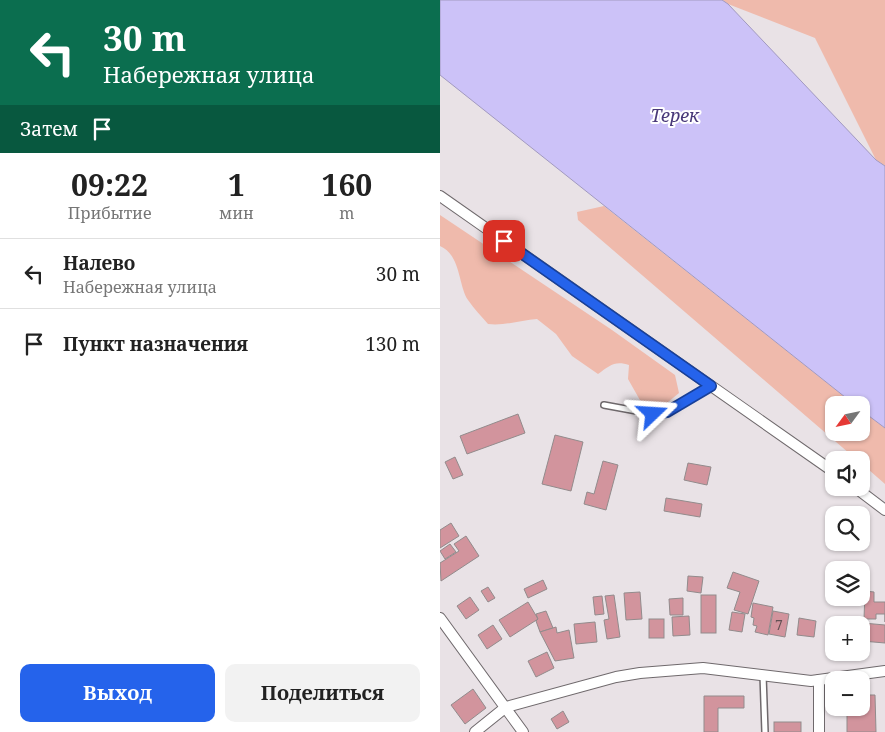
<!DOCTYPE html>
<html lang="ru">
<head>
<meta charset="utf-8">
<style>
  body { margin:0; font-family:"Noto Serif",serif; background:#f2f2f2; color:#222; height:100vh; display:flex; flex-direction:column; font-size:19px; white-space:nowrap }
  * { box-sizing:border-box; margin:0 }
  p { font-size:16px; color:#767676 }
  .icon { flex:none; width:28px; height:28px; fill:none; stroke:currentColor; stroke-width:2; stroke-linecap:round; stroke-linejoin:round }
  .map { position:relative; flex:1; overflow:hidden }
  .sheet { display:flex; flex-direction:column; background:#fff; width:440px }
  .sheet>* { flex:none }
  .banner { background:#0b6e4f; color:#fff; overflow:hidden }
  .needle { width:32px; rotate:237deg }
  .controls { position:absolute; left:385px; top:396px; display:grid; gap:10px }
  .controls a { display:grid; place-items:center; width:45px; height:45px; border-radius:10px; background:#fff; box-shadow:0 1px 4px #0004; font-size:25px }
  .pin { position:absolute; display:grid; place-items:center; width:42px; height:42px; color:#fff; margin:-21px; border-radius:10px; box-shadow:0 2px 8px #0006 }
  .me { position:absolute; width:55px; margin:-28px; rotate:70deg; stroke-linejoin:round; filter:drop-shadow(0 0 4px #0008) }
  .turn { display:flex; align-items:center; gap:18px; height:105px; padding:0 20px; font-size:22px }
  .turn .icon { width:65px; height:65px; stroke-width:2.5 }
  .turn b { display:block; font-size:35px; line-height:42px }
  .then { display:flex; align-items:center; height:48px; padding:0 20px; background:#0003; gap:10px; font-size:19px }
  .eta { display:flex; justify-content:space-evenly; align-items:center; height:85px; text-align:center }
  .eta b { font-size:30px; font-weight:700; line-height:35px }
  .button { display:flex; gap:10px; margin-top:auto; padding:10px 20px }
  .button a { flex:1; height:58px; border-radius:10px; background:#2563eb; color:#fff; font-size:20px; font-weight:700; line-height:58px; text-align:center }
  .button a+a { background:#f2f2f2; color:#222 }
  ul { padding:0; list-style:none }
  li { display:flex; align-items:center; gap:15px; height:70px; padding:0 20px; border-top:1px solid #e0e0e0 }
  li div { flex:1 }
  li b { display:block; font-size:19px }
  li em { font-style:normal }
  main { display:flex; flex:1; min-height:0 }
  .map>svg:first-child { display:block }
</style>
</head>
<body>
<main>
<section class="sheet">
<div class="banner">
<div class="turn"><svg class="icon" aria-label="left" viewBox="0 0 24 24"><path d="M17 20v-9H6M10 6l-5 5 5 5"/></svg><div><b>30 m</b>Набережная улица</div></div>
<div class="then">Затем<svg class="icon" aria-label="arrive" viewBox="0 0 24 24"><path d="M6 21V4h12l-3 4 3 4H6"/></svg></div>
</div>
<div class="eta">
<div><b>09:22</b><p>Прибытие</p></div>
<div><b>1</b><p>мин</p></div>
<div><b>160</b><p>m</p></div>
</div>
<ul>
<li><svg class="icon" aria-label="left" viewBox="0 0 24 24"><path d="M17 20v-9H6M10 6l-5 5 5 5"/></svg><div><b>Налево</b><p>Набережная улица</p></div><em>30 m</em></li>
<li><svg class="icon" aria-label="arrive" viewBox="0 0 24 24"><path d="M6 21V4h12l-3 4 3 4H6"/></svg><div><b>Пункт назначения</b></div><em>130 m</em></li>
</ul>
<div class="button"><a>Выход</a><a>Поделиться</a></div>
</section>
<div class="map">
<svg width="445" height="732" viewBox="0 0 445 732">
  <rect width="100%" height="100%" fill="#e9e2e6"/>
  <g fill="#efbaac">
    <polygon points="282,0 445,0 445,166 436,160 375,38 288,4"/>
    <polygon points="164,206 415,405 394,405 394,432 421,432 421,410 445,428 445,484 421,463 421,460 417,460 138,220 137,212"/>
    <path d="M0 215 172 330 235 375 239 393 222 407 201 402 188 379 189 365C175 360 169 366 158 374L132 356 116 334 97 319C81 320 65 326 48 324 42 317 34 309 28 300 18 285 21 255 0 246Z"/>
  </g>
  <polygon fill="#ccc2f8" stroke="#a199bf" points="0,0 282,0 288,4 436,160 445,166 445,428 421,410 421,405 415,405 0,75"/>
  <g fill="#d2949d" stroke="#928b8c">
    <polygon points="78,414 85,433 27,454 20,436"/>
    <polygon points="115,435 143,442 131,491 102,484"/>
    <polygon points="15,457 23,475 13,479 5,462"/>
    <polygon points="163,461 178,465 166,510 144,504 147,492 154,494"/>
    <polygon points="248,463 271,467 267,485 244,480"/>
    <polygon points="226,498 262,504 260,517 224,511"/>
    <polygon points="11,523 19,536 0,548 0,530"/>
    <polygon points="26,536 39,556 1,581 0,563 19,551 14,544"/>
    <polygon points="10,544 16,552 5,559 0,551"/>
    <polygon points="293,572 319,581 308,614 294,610 300,592 287,588"/>
    <polygon points="248,576 263,577 261,593 247,591"/>
    <polygon points="103,580 107,589 88,598 84,589"/>
    <polygon points="48,587 55,598 48,602 41,591"/>
    <polygon points="425,591 434,592 434,602 445,602 445,622 445,614 436,614 436,619 424,619"/>
    <polygon points="200,592 202,619 186,620 184,593"/>
    <polygon points="174,595 180,637 167,639 164,620 169,619 165,596"/>
    <rect x="261" y="595" width="15" height="38"/>
    <polygon points="162,596 164,614 155,615 153,597"/>
    <polygon points="30,597 39,610 26,619 17,606"/>
    <polygon points="243,598 243,615 230,615 229,599"/>
    <polygon points="88,602 98,619 70,637 59,620"/>
    <polygon points="313,603 333,607 328,635 315,632 317,626 313,625 314,618 311,617"/>
    <polygon points="106,611 113,628 100,632 96,621 98,619 96,614"/>
    <polygon points="333,611 349,614 345,637 329,634"/>
    <polygon points="292,612 305,614 302,632 289,630"/>
    <polygon points="249,616 250,635 233,636 232,617"/>
    <polygon points="359,618 376,621 374,637 357,635"/>
    <rect x="209" y="619" width="15" height="19"/>
    <polygon points="155,622 157,642 136,644 134,624"/>
    <polygon points="423,623 445,625 445,643 422,641"/>
    <polygon points="53,625 62,639 47,649 38,635"/>
    <polygon points="116,627 117,633 129,630 134,658 115,661 100,632"/>
    <polygon points="107,652 114,668 96,677 88,661"/>
    <polygon points="33,689 46,708 25,724 11,705"/>
    <polygon points="421,695 435,695 436,732 407,732 407,708 421,708"/>
    <polygon points="264,696 304,696 304,708 278,708 278,732 264,732"/>
    <polygon points="123,711 129,722 117,729 111,719"/>
    <rect x="334" y="722" width="27" height="10"/>
  </g>
  <g fill="none" stroke-linecap="round" stroke-linejoin="round">
    <g stroke="#6f696c" stroke-width="8">
      <g id="service">
        <polyline points="164,405 213,414 227,412 270,386"/>
        <polyline points="323,675 325,732"/>
      </g>
    </g>
    <g stroke="#6f696c" stroke-width="12">
      <g id="minor">
        <polyline points="0,196 394,472"/>
        <polyline points="416,488 445,510"/>
        <polyline points="0,618 83,732"/>
        <polyline points="379,680 379,732"/>
        <polyline points="35,732 66,707 176,677 200,673 263,668 371,681 445,671"/>
      </g>
    </g>
    <use href="#service" stroke="#fff" stroke-width="5"/>
    <use href="#minor" stroke="#fff" stroke-width="10"/>
  </g>
  <g fill="none" stroke-linecap="round" stroke-linejoin="round">
    <g stroke="#184099" stroke-width="12">
      <polyline id="route" points="64,241 271,386 227,412 213,414"/>
    </g>
    <use href="#route" stroke="#2563eb" stroke-width="9"/>
  </g>
  <g text-anchor="middle" dominant-baseline="central" stroke-width="4" stroke-linejoin="round" paint-order="stroke">
    <g font-size="14" fill="#625054">
      <text x="339" y="624">7</text>
    </g>
    <g font-size="18" font-style="italic" fill="#493979" stroke="#fff">
      <text x="235" y="115">Терек</text>
    </g>
  </g>
</svg>
<div class="controls">
<a><svg class="needle" viewBox="-14 -14 28 28"><path d="M0-13l5 13h-10z" fill="#e53935"/><path d="M0 13l5-13h-10z" fill="#767676"/></svg></a>
<a><svg class="icon" aria-label="sound" viewBox="0 0 24 24"><path d="M4 9h4l5-4v14l-5-4H4zM17 9q2 3 0 6"/></svg></a>
<a><svg class="icon" aria-label="search" viewBox="0 0 24 24"><circle cx="10" cy="10" r="6"/><path d="M15 15l6 6"/></svg></a>
<a><svg class="icon" aria-label="layers" viewBox="0 0 24 24"><path d="M12 4l9 5-9 5-9-5zM3 14l9 5 9-5"/></svg></a>
<a>+</a>
<a>−</a>
</div>
<div class="pin" style="left:64px;top:241px;background:#d93025"><svg class="icon" aria-label="arrive" viewBox="0 0 24 24"><path d="M6 21V4h12l-3 4 3 4H6"/></svg></div>
<svg class="me" style="left:213px;top:414px" viewBox="-20 -20 40 40"><path d="M0-17L14 15 0 8-14 15z" fill="#2563eb" stroke="#fff" stroke-width="4"/></svg>
</div>
</main>
</body>
</html>
